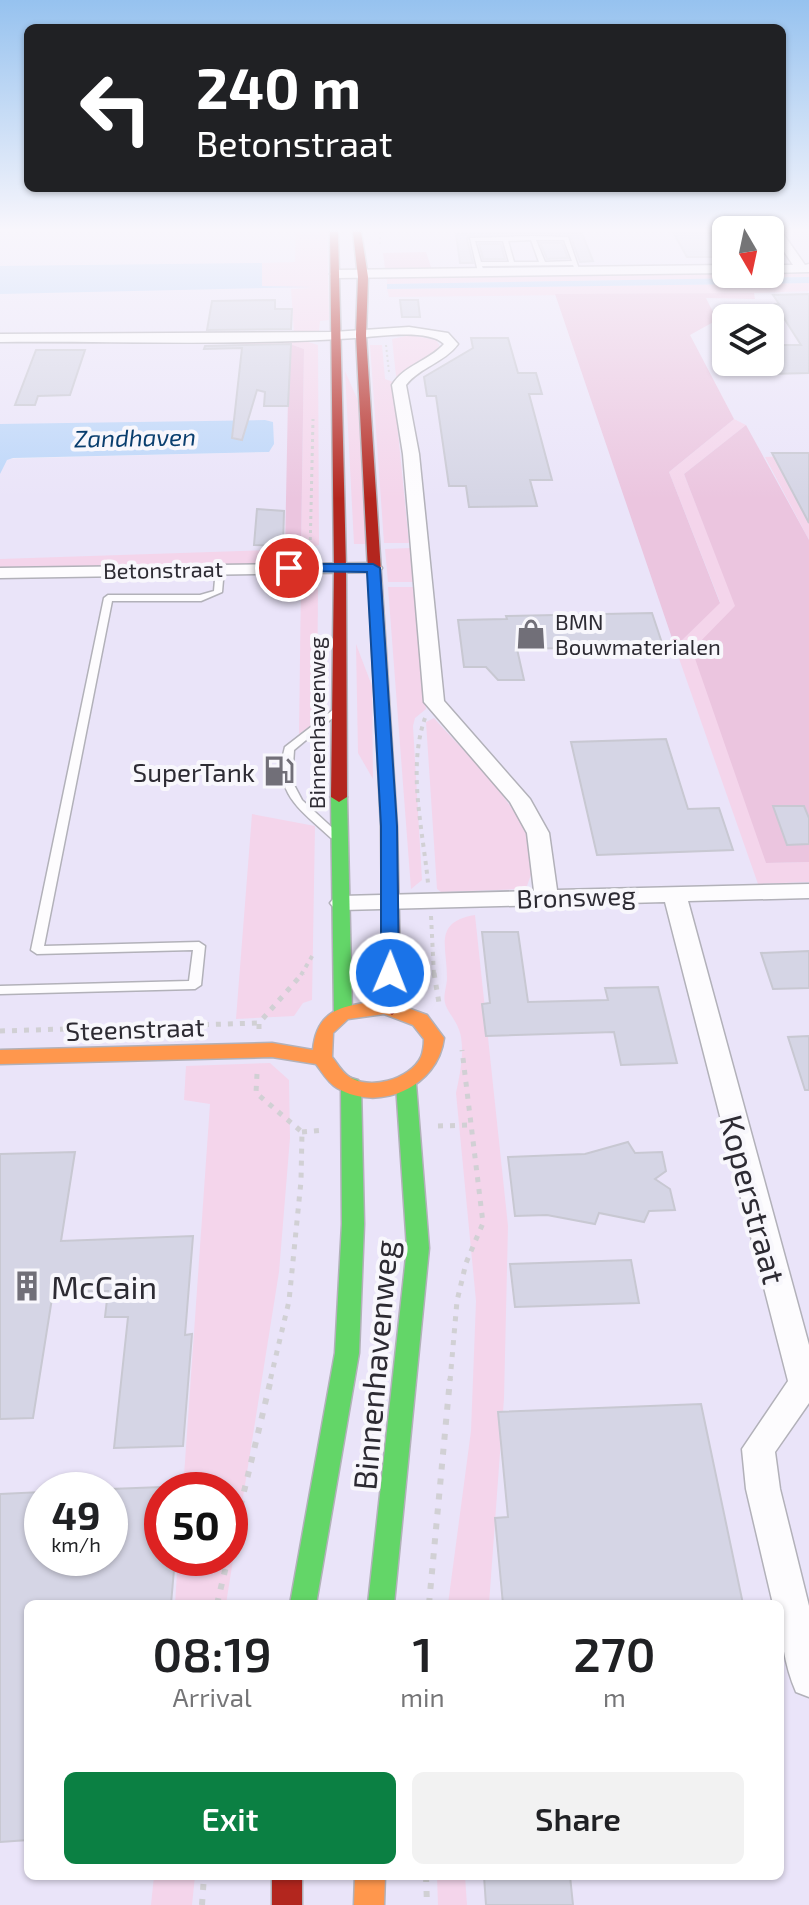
<!DOCTYPE html>
<html lang="en">
<head>
<meta charset="utf-8">
<style>
  body { margin:0; font-family:"Exo 2",sans-serif; background:#f2f2f2; color:#202124; height:100vh; display:flex; flex-direction:column; font-size:30px; white-space:nowrap }
  * { box-sizing:border-box; margin:0 }
  p { font-size:26px; color:#757577 }
  .icon { flex:none; width:44px; height:44px; fill:none; stroke:currentColor; stroke-width:2; stroke-linecap:round; stroke-linejoin:round }
  .map { position:relative; flex:1; overflow:hidden }
  .drawer { position:absolute; left:24px; top:1600px; width:760px; height:280px; display:flex; flex-direction:column; background:#fff; border-radius:12px; box-shadow:0 2px 6px #0004 }
  .drawer>* { flex:none }
  .guide { position:absolute; left:24px; top:24px; width:762px; height:168px; border-radius:12px; box-shadow:0 2px 6px #0004; background:#202124; color:#fff; overflow:hidden }
  .needle { width:52px; rotate:171deg }
  .tools { position:absolute; left:712px; top:216px; display:grid; gap:16px }
  .tools a { display:grid; place-items:center; width:72px; height:72px; border-radius:12px; background:#fff; box-shadow:0 2px 6px #0004; font-size:40px }
  .speed { position:absolute; left:24px; top:1472px; display:flex; gap:16px; font-size:40px; font-weight:700; text-align:center }
  .speed>* { display:grid; place-content:center; width:104px; height:104px; border-radius:50%; background:#fff; box-shadow:0 2px 6px #0004; line-height:1 }
  .speed small { font-size:20px; font-weight:400 }
  .speed .limit { border:12px solid #d22; background:#fff; color:#111 }
  .pin { position:absolute; display:grid; place-items:center; width:68px; height:68px; color:#fff; margin:-34px; border:4px solid #fff; border-radius:50%; box-shadow:0 2px 8px #0007 }
  .me { position:absolute; width:88px; margin:-44px; rotate:1deg; stroke-linejoin:round; filter:drop-shadow(0 0 6px #0008) }
  .turn { display:flex; align-items:center; gap:28px; height:168px; padding:0 40px; font-size:36px }
  .turn .icon { width:104px; height:104px; stroke-width:2.5 }
  .turn b { display:block; font-size:56px; line-height:68px }
  .eta { display:flex; justify-content:space-evenly; align-items:center; height:136px; text-align:center }
  .eta b { font-size:48px; font-weight:600; line-height:56px }
  .primary-button { display:flex; gap:16px; margin-top:auto; padding:16px 40px }
  .primary-button a { flex:1; height:92px; border-radius:12px; background:#0b8043; color:#fff; font-size:32px; font-weight:600; line-height:92px; text-align:center }
  .primary-button a+a { background:#f2f2f2; color:#202124 }
  .map>svg:first-child { display:block }
</style>
</head>
<body>
<div class="map">
<svg width="809" height="1905" viewBox="0 0 809 1905">
  <rect width="100%" height="100%" fill="#efecf8"/>
  <path fill="#eae4f9" fill-rule="evenodd" d="M0 232H726V274H770V232H809V1905H0V459L269 452 0 428ZM726 318H770V362H726ZM42 1490H110V1558H42ZM162 1490H230V1558H162ZM28 1604H780V1876H28Z"/>
  <g fill="#f4d5eb">
    <polygon points="296,232 327,232 329,320 320,321 319,331 294,333 291,289 311,288 262,287 262,263 295,262"/>
    <polygon points="809,271 809,277 387,284 387,276 770,274 770,272"/>
    <polygon points="809,283 809,291 754,293 389,297 387,289"/>
    <polygon points="410,335 436,340 441,348 400,377 396,376 392,339"/>
    <polygon points="242,340 305,341 318,345 319,545 313,547 302,563 0,570 0,559 301,549 304,349 290,344 241,345"/>
    <polygon points="370,345 382,345 385,379 393,382 409,543 384,543"/>
    <polygon points="345,371 359,403 367,544 354,544"/>
    <polygon points="734,419 746,425 684,474 736,606 766,863 809,862 809,882 758,884 675,647 720,602 669,472"/>
    <polygon points="809,455 809,540 765,457"/>
    <polygon points="410,548 413,582 388,582 385,549"/>
    <polygon points="301,581 318,588 317,721 299,734"/>
    <polygon points="388,587 413,587 426,709 415,718 413,726 422,880 411,889"/>
    <polygon points="356,644 372,686 373,779 358,753"/>
    <path d="M434 718C465 754 536 817 533 867 532 873 529 880 527 886L521 889 441 892 437 889 426 722Z"/>
    <polygon points="252,814 315,826 312,1000 303,1003 294,1016 236,1019"/>
    <path d="M475 915 508 1226 504 1398 489 1604H448L471 1431 476 1301 456 1093C460 1074 464 1056 461 1037 458 1021 447 1012 445 1003 443 996 447 985 447 978 447 946 433 922 475 915Z"/>
    <polygon points="270,1063 289,1080 290,1138 279,1272 226,1604 175,1604 178,1558 230,1558 230,1490 183,1490 210,1104 184,1100 186,1066"/>
    <polygon points="154,1876 195,1876 192,1905 151,1905"/>
    <polygon points="437,1876 465,1876 467,1905 438,1905"/>
  </g>
  <g fill="#ebc5df">
    <polygon points="426,252 432,270 385,268 383,253"/>
    <polygon points="754,293 755,299 706,298 717,320 690,335 734,419 669,472 720,603 675,647 555,294"/>
    <polygon points="290,344 304,349 301,550 285,550 289,348 241,348 241,345"/>
    <polygon points="746,425 809,540 809,862 766,863 692,650 735,606 684,474"/>
  </g>
  <g fill="#bcd6f9">
    <polygon points="262,263 262,286 312,287 0,294 0,266"/>
    <polygon points="809,277 809,283 387,289 387,284"/>
    <polygon points="265,420 273,422 274,444 269,452 13,458 7,460 0,474 0,424"/>
  </g>
  <g fill="#d5d5e5" stroke="#c8c8d2" stroke-width="2">
    <polygon points="673,232 726,233 726,257 687,257"/>
    <polygon points="524,233 582,233 593,261 580,262 570,235 533,233 470,235 467,239 473,263 460,263 456,234"/>
    <polygon points="540,243 562,243 568,258 547,259"/>
    <polygon points="479,244 501,244 505,259 483,259"/>
    <polygon points="809,294 809,373 770,374 770,345 801,345 775,304 779,304 773,295"/>
    <polygon points="275,300 275,309 292,309 291,329 207,330 212,301"/>
    <polygon points="400,300 418,300 420,317 402,317"/>
    <polygon points="471,338 508,338 518,373 536,373 542,394 529,394 552,480 530,480 537,506 469,507 466,486 449,486 436,396 427,396 424,377 473,348"/>
    <polygon points="291,344 288,406 264,406 265,392 257,390 242,440 232,438 242,348 204,349 205,346"/>
    <polygon points="36,350 85,350 70,395 38,396 35,405 15,405"/>
    <polygon points="772,453 809,453 809,523"/>
    <polygon points="257,509 284,511 283,546 254,545"/>
    <polygon points="652,613 663,646 517,649 524,680 498,680 486,667 464,667 458,620 507,619 506,616"/>
    <polygon points="666,739 688,809 719,808 733,850 597,855 571,742"/>
    <polygon points="773,806 804,806 809,818 809,844 787,845"/>
    <polygon points="482,932 518,932 528,1002 608,1000 605,988 658,987 677,1063 621,1065 614,1032 486,1036 482,1004 490,1003"/>
    <polygon points="809,951 809,988 773,989 761,953"/>
    <polygon points="809,1036 809,1090 805,1090 788,1037"/>
    <polygon points="628,1142 635,1153 662,1152 666,1171 655,1179 670,1189 675,1210 649,1211 644,1222 599,1213 595,1224 547,1215 515,1216 508,1157 585,1154"/>
    <polygon points="75,1152 61,1241 193,1236 185,1335 192,1334 183,1446 114,1448 128,1317 105,1317 108,1291 53,1292 33,1418 0,1419 0,1154"/>
    <polygon points="631,1260 639,1303 515,1307 510,1264"/>
    <polygon points="701,1404 743,1604 503,1604 495,1518 508,1517 498,1412"/>
    <polygon points="162,1487 162,1558 175,1558 171,1604 28,1604 28,1840 0,1842 0,1494 42,1492 42,1558 110,1558 110,1489"/>
    <polygon points="484,1876 570,1876 573,1905 486,1905"/>
  </g>
  <g fill="none" stroke-linecap="round" stroke-linejoin="round">
    <g stroke="#b2b1b9" stroke-width="3">
      <g id="lane">
        <path d="M533 236 568 237 580 272H576L573 265 482 266 484 272 481 274 478 272 470 238ZM531 240 539 262H514L508 241ZM536 240H564L572 261 545 262ZM475 241H503L509 262H481Z"/>
        <polygon points="220,565 224,568 222,592 201,601 112,601 44,946 199,942 205,946 201,985 195,989 0,994 0,986 189,981 193,950 37,954 31,950 104,598 108,595 200,595 214,591 216,568"/>
        <path d="M338 706 341 707V711L294 750 292 781 302 800 339 834 340 836 335 839 331 838C301 810 272 793 285 747Z"/>
      </g>
    </g>
    <g stroke="#b2b1b9" stroke-width="3">
      <g id="street">
        <polygon points="771,232 782,232 805,265 809,264 809,272 770,273 770,265 793,265"/>
        <polygon points="726,265 726,273 336,278 330,274 336,270"/>
        <path d="M409 327 448 333 458 344C444 363 420 367 406 385L419 454 444 701 530 799 549 833 557 890 809 884V898L688 901 809 1345V1403L775 1452 780 1489 809 1606V1697L796 1692C784 1664 780 1634 780 1604H773L746 1489 742 1449 788 1381 665 902 342 910 334 908 330 903 334 898 342 896 534 891 527 833 510 802 424 702 403 454 392 385C404 365 429 361 444 344 428 328 376 337 355 338 237 346 118 341 0 342V334L333 332Z"/>
        <polygon points="373,563 379,564 382,568 379,572 0,578 0,568"/>
      </g>
    </g>
    <g stroke="#b2b1b9" stroke-width="3">
      <g id="fast">
        <polygon points="339,792 347,797 352,1013 343,1020 334,1013 331,797"/>
        <polygon points="406,1077 413,1079 416,1084 429,1248 394,1604 368,1604 407,1248 396,1084 399,1079"/>
        <polygon points="351,1078 358,1080 361,1085 364,1224 359,1353 316,1604 290,1604 335,1353 342,1224 341,1085 344,1080"/>
      </g>
    </g>
    <g stroke="#b2b1b9" stroke-width="3">
      <g id="slow">
        <path d="M385 1000 427 1015 444 1038C438 1087 379 1113 337 1088 328 1083 322 1072 316 1064L272 1057 0 1064V1050L272 1043 313 1050C317 1005 348 1006 385 1000ZM384 1014 413 1025 424 1039C424 1045 423 1052 421 1057 410 1080 368 1091 348 1076 341 1071 337 1063 332 1057L333 1033 348 1019Z"/>
        <polygon points="355,1876 385,1876 384,1905 354,1905"/>
      </g>
    </g>
    <g stroke="#b2b1b9" stroke-width="3">
      <g id="jam">
        <polygon points="330,232 338,232 346,568 347,797 339,802 331,797 334,568"/>
        <polygon points="353,232 361,232 368,277 366,335 397,826 401,1008 392,1015 383,1008 381,826 356,335 358,277"/>
        <rect x="272" y="1876" width="30" height="29"/>
      </g>
    </g>
    <g stroke="#d1d0d4" stroke-width="2" stroke-dasharray="2 3" stroke-linecap="butt">
      <polyline points="380,232 380,245"/>
      <polyline points="386,345 389,372"/>
    </g>
    <polyline stroke="#d1d0d4" stroke-width="3" stroke-dasharray="3 4" stroke-linecap="butt" points="310,554 313,419"/>
    <g stroke="#d1d0d4" stroke-width="4" stroke-dasharray="4 5" stroke-linecap="butt">
      <path d="M425 718C407 769 423 830 428 883"/>
      <polyline points="431,916 434,975"/>
      <polyline points="301,975 314,953"/>
    </g>
    <g stroke="#d1d0d4" stroke-width="5" stroke-dasharray="5 7" stroke-linecap="butt">
      <polyline points="434,973 439,1003"/>
      <polyline points="259,1029 259,1023 303,973"/>
      <polyline points="0,1031 259,1023"/>
      <polyline points="257,1074 256,1093 302,1132 301,1181 289,1301 270,1381"/>
      <polyline points="438,1126 471,1125"/>
      <polyline points="302,1132 325,1130"/>
      <polyline points="450,1381 457,1301 466,1263 483,1223 462,1050"/>
    </g>
    <g stroke="#d1d0d4" stroke-width="6" stroke-dasharray="6 9" stroke-linecap="butt">
      <polyline points="230,1550 271,1379"/>
      <polyline points="217,1604 228,1558"/>
      <polyline points="429,1604 450,1379"/>
      <polyline points="426,1876 427,1905"/>
      <polyline points="202,1905 204,1876"/>
    </g>
    <use href="#lane" fill="#fdfcfe" fill-rule="evenodd"/>
    <use href="#street" fill="#fdfcfe" fill-rule="evenodd"/>
    <use href="#fast" fill="#63d668" fill-rule="evenodd"/>
    <use href="#slow" fill="#ff974d" fill-rule="evenodd"/>
    <use href="#jam" fill="#b3261e" fill-rule="evenodd"/>
  </g>
  <linearGradient id="sky" x2="0" y2="1"><stop stop-color="#96c2ef"/><stop offset="0.46" stop-color="#f8f6fc"/><stop offset="1" stop-color="#f8f6fc" stop-opacity="0"/></linearGradient>
  <rect width="809" height="499" fill="url(#sky)"/>
  <polygon fill="#1a73e8" stroke="#114b97" stroke-width="2" points="289,564 373,564 380,568 397,826 399,973 390,979 381,973 381,826 367,572 284,571 284,565"/>
  <defs>
    <g id="shop-bare" transform="scale(2.4)"><path d="M-5-2.5h2.3a2.7 3.5 0 0 1 5.4 0H5L5.5 6h-11ZM-1.5-2.5h3a1.5 2.3 0 0 0-3 0Z" fill="#716f78" stroke="#f8f7fc" stroke-width="2.5" paint-order="stroke"/></g>
    <g id="fuel-bare" transform="scale(2.4)"><path d="M-5.5-6h7V0h2V4h1.3V-2.5L3-4.5l.8-.8L6-3V5H2.5V1h-1V6h-7ZM-4.2-4.7v3.2H.2V-4.7Z" fill="#716f78" stroke="#f8f7fc" stroke-width="2.5" paint-order="stroke"/></g>
    <g id="building-bare" transform="scale(2.4)"><path d="M-4-6H4V6H1V3H-1V6H-4ZM-2.5-4.3h1.7v1.8h-1.7ZM.8-4.3h1.7v1.8H.8ZM-2.5-1h1.7V.8h-1.7ZM.8-1h1.7V.8H.8Z" fill="#716f78" stroke="#f8f7fc" stroke-width="2.5" paint-order="stroke"/></g>
  </defs>
  <g fill-rule="evenodd">
    <use href="#shop-bare" x="531" y="634"/>
    <use href="#fuel-bare" x="279" y="771"/>
    <use href="#building-bare" x="27" y="1286"/>
  </g>
  <g text-anchor="middle" dominant-baseline="central" stroke-width="8" stroke-linejoin="round" paint-order="stroke">
    <g font-size="22" fill="#2d2b33" stroke="#f8f7fc">
      <text transform="translate(163 569) rotate(-1)">Betonstraat</text>
      <text transform="translate(316 723) rotate(-90)">Binnenhavenweg</text>
    </g>
    <g font-size="22" fill="#2d2b33" stroke="#f8f7fc" text-anchor="start">
      <text x="555" y="621">BMN<tspan x="555" dy="25">Bouwmaterialen</tspan></text>
    </g>
    <g font-size="24" font-style="italic" fill="#093e6e" stroke="#f8f7fc">
      <text transform="translate(135 437) rotate(-1)">Zandhaven</text>
    </g>
    <g font-size="26" fill="#2d2b33" stroke="#f8f7fc" text-anchor="end">
      <text x="255" y="771">SuperTank</text>
    </g>
    <g font-size="26" fill="#2d2b33" stroke="#f8f7fc">
      <text transform="translate(576 896) rotate(-2)">Bronsweg</text>
      <text transform="translate(135 1028) rotate(-2)">Steenstraat</text>
    </g>
    <g font-size="32" fill="#2d2b33" stroke="#f8f7fc">
      <text transform="translate(754 1199) rotate(75)">Koperstraat</text>
      <text transform="translate(374 1365) rotate(-85)">Binnenhavenweg</text>
    </g>
    <g font-size="32" fill="#2d2b33" stroke="#f8f7fc" text-anchor="start">
      <text x="51" y="1286">McCain</text>
    </g>
  </g>
</svg>
<div class="tools">
<a><svg class="needle" viewBox="-14 -14 28 28"><path d="M0-13l5 13h-10z" fill="#e53935"/><path d="M0 13l5-13h-10z" fill="#757577"/></svg></a>
<a><svg class="icon" aria-label="layers" viewBox="0 0 24 24"><path d="M12 4l9 5-9 5-9-5zM3 14l9 5 9-5"/></svg></a>
</div>
<div class="speed"><div>49<small>km/h</small></div><div class="limit">50</div></div>
<div class="pin" style="left:289px;top:568px;background:#d93025"><svg class="icon" aria-label="arrive" viewBox="0 0 24 24"><path d="M6 21V4h12l-3 4 3 4H6"/></svg></div>
<svg class="me" style="left:390px;top:973px" viewBox="-20 -20 40 40"><circle r="17" fill="#1a73e8" stroke="#fff" stroke-width="3"/><path d="M0-11L8 9 0 5-8 9z" fill="#fff"/></svg>
<div class="guide">
<div class="turn"><svg class="icon" aria-label="left" viewBox="0 0 24 24"><path d="M17 20v-9H6M10 6l-5 5 5 5"/></svg><div><b>240 m</b>Betonstraat</div></div>
</div>
<section class="drawer">
<div class="eta">
<div><b>08:19</b><p>Arrival</p></div>
<div><b>1</b><p>min</p></div>
<div><b>270</b><p>m</p></div>
</div>
<div class="primary-button"><a>Exit</a><a>Share</a></div>
</section>
</div>
</body>
</html>
